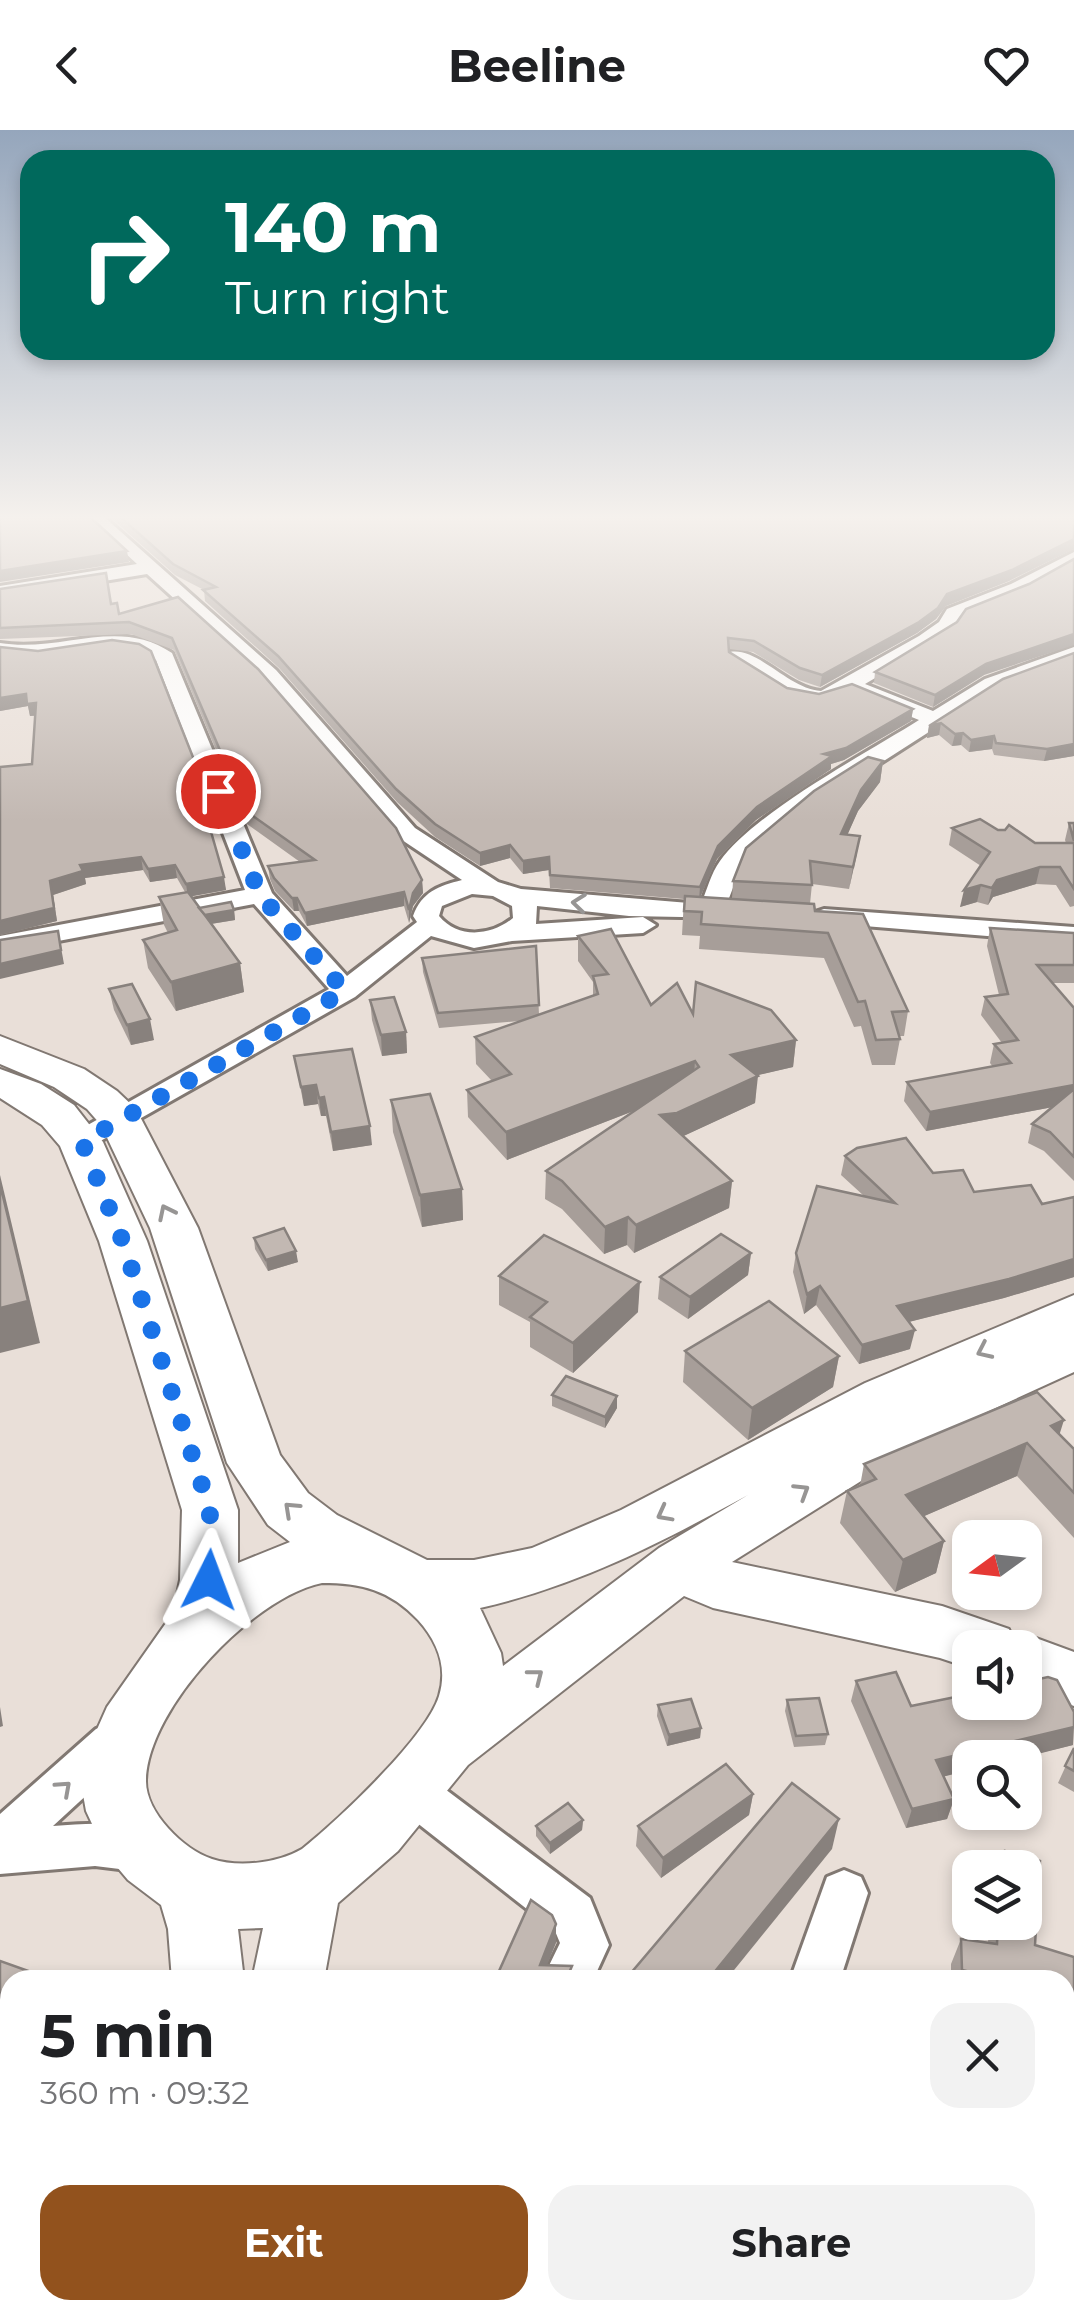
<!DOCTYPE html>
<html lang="en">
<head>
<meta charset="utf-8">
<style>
  body { margin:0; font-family:Montserrat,sans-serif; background:#f2f2f2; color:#202124; height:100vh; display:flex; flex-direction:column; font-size:38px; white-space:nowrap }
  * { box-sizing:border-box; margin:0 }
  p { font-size:32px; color:#757577 }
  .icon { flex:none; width:55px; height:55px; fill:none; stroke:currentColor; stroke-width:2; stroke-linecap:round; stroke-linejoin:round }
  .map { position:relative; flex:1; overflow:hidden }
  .details { position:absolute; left:0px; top:1840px; width:1075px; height:350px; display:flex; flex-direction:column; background:#fff; border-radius:30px 30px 0 0; box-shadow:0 5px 15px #0003 }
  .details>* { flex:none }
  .hud { position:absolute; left:20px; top:20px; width:1035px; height:210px; border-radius:30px; box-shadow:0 5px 15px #0003; background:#00695c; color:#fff; overflow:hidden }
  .needle { width:65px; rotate:255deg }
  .controls { position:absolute; left:952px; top:1390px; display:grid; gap:20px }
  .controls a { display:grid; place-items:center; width:90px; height:90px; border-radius:20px; background:#fff; box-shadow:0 5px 15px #0003; font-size:50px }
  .pin { position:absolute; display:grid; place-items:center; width:85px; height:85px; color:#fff; margin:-42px; border:5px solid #fff; border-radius:50%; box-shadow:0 2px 10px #0007 }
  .me { position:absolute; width:110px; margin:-55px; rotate:3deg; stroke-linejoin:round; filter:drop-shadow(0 0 8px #0008) }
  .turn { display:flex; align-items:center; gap:35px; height:210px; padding:0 40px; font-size:45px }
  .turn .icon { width:130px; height:130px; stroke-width:2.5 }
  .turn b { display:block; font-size:70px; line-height:85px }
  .round { display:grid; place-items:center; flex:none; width:105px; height:105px; border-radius:30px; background:#f2f2f2 }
  .head { display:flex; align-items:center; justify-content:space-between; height:170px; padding:0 40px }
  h1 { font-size:60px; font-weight:700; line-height:75px }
  .button { display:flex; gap:20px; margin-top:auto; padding:20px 40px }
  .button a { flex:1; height:115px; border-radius:30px; background:#92521d; color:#fff; font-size:40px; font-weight:700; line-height:115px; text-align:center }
  .button a+a { background:#f2f2f2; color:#202124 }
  header { display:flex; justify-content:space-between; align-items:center; height:130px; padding:0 40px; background:#fff; font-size:45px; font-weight:700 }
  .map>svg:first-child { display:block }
</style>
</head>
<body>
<header><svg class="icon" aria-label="back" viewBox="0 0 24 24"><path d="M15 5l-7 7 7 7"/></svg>Beeline<svg class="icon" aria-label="heart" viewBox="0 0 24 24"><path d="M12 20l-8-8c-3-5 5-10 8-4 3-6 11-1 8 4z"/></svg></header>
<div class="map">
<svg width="1074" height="2190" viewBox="0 0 1074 2190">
  <rect width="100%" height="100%" fill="#e9dfd8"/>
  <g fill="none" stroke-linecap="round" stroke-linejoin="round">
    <g stroke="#817872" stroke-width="6">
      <g id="street">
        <path d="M84 385H102L276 540 415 698 498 752 521 759 701 774C707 760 711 743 720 731 755 682 865 624 919 590L850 562C802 590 770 556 730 530V522C758 517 789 559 821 561L919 506 939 492 947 479 1011 454 1074 422V434L1025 462 961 487 953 500 933 514 865 554 933 581 985 549 1074 517V530L999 557 809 679 741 737 726 776 738 783 734 788 629 786 537 776 536 794 643 787 656 795 643 803 512 811 474 818 431 806 355 867 81 1022 70 1019 66 1012 70 1005 329 859 254 774 0 822V806L245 760 156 530C119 504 81 526 40 529 27 530 13 527 0 525V513C62 523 118 486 172 523L272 763 347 846 417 792 413 786C422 762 438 756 462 750L399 708 262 548 147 444 0 468V456L137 434ZM472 764 493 766 512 776 513 788C491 806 458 809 439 786L442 776Z"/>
        <polygon points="824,779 1074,797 1074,813 815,792 811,787 815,782"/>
        <path d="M112 1593 128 1599 134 1613 128 1627 53 1696C90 1693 126 1691 160 1704L167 1720 160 1736 144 1742 95 1736 0 1744V1684L96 1599Z"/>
        <polygon points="409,1638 425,1644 590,1768 609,1815 593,1850 542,1850 560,1813 555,1801 393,1674 387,1659 393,1644"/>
        <polygon points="844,1740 861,1747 868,1763 840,1850 790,1850 827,1747"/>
      </g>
    </g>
    <g stroke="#817872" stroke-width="4">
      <g id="secondary">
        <path d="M0 906 84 939 117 961 136 979 198 1098 280 1325 308 1363 337 1385 427 1430H474L532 1418 621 1380 865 1253 1074 1165V1242L928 1309 732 1432 942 1476 1009 1499 1013 1509 1025 1504 1074 1522V1576L1025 1558V1518H970V1538L940 1528 713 1478 684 1466 468 1635 398 1721 338 1773 324 1850H252L263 1798 238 1799 244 1850H172L168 1799 161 1775 128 1750 106 1724 86 1681 80 1648 86 1624 107 1577 173 1483 180 1450 182 1380 99 1111 60 1016 42 995 0 968V939L41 954 74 975 103 1012 147 1111 238 1380V1433L290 1412 268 1395 227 1333 150 1098 101 995 87 979 54 957 0 934ZM748 1365 659 1418 503 1536 501 1523 480 1478C580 1455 658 1414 748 1365ZM322 1453C361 1453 390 1460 418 1490 437 1511 448 1537 439 1566 426 1608 337 1691 302 1719 278 1733 239 1738 212 1729 183 1719 145 1682 146 1650 148 1578 253 1467 322 1453Z"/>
        <polygon points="99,2180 241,2180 238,2190 96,2190"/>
        <polygon points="333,2180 416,2180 420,2190 337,2190"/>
      </g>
    </g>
    <use href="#street" fill="#fff" fill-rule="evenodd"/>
    <use href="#secondary" fill="#fff" fill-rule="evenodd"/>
  </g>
  <g fill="#a79e99">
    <polygon points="108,385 1074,385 1009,451 946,476 936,489 917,503 820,557 799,550 753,522 729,519 729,522 787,558 913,579 911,591 844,630 831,634 831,639 756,690 717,729 700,767 732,769 733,751 883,631 880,652 858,681 847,705 860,706 849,759 812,754 810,774 908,881 904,906 899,906 900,909 895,935 872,935 861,896 854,897 824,828 699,819 700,806 682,805 684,769 550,758 549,740 523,744 510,728 480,736 435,707 397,672 279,538 205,471 204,460 175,445"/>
    <polygon points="1029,454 984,545 933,577 874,553 875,542"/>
    <polygon points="0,459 111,474 119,484 178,467 422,750 423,763 413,776 409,793 404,776 307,796 299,781 294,781 275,761 270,749 268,736 300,732 247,694 174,520 131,504 0,509"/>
    <polygon points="0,517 202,650 203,663 199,660 226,760 191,766 199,778 234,780 235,790 211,794 240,833 244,862 176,881 148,838 143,810 168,803 164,795 159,767 185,762 177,748 150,752 143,740 85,748 86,754 53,765 57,791 0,805 32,634 35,586 30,586 28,576 0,581"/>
    <polygon points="1074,523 1074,626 1044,631 994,625 992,619 969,622 961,615 952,616 939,605 927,608 929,596"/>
    <polygon points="1069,693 1074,693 1074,776 1070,777 1056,755 1036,754 993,767 988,775 977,772 960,777 981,736 949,715 952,698 998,700 1035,713 1066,713 1065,710"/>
    <polygon points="990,798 1074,803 1074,853 1053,853 1074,878 1074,1051 1044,1021 1028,1013 1032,994 1053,977 926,1001 904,971 907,952 993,937 990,933 994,914 1002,913 981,885 985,867 999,865 987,816"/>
    <polygon points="578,806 651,875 693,884 796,910 793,937 757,945 755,973 683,1006 732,1051 729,1078 634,1123 627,1115 604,1124 562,1079 545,1069 546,1041 636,980 507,1030 468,987 467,960 492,951 476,934 475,907 520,891 439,898 423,842 422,828 536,816 539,885 593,866 593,852 578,831"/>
    <polygon points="109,859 154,910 131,915 114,880"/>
    <polygon points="370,870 406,902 407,923 382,926 372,890"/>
    <polygon points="294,926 372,1015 333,1021 326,986 321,986 318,974 304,976"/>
    <polygon points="391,970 462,1059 463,1090 422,1097 393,1002"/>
    <polygon points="845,1026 933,1043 974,1062 1042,1074 1074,1067 1074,1147 1004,1168 908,1192 910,1219 859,1234 816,1175 804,1184 793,1142 796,1123 864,1066 841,1045"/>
    <polygon points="254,1108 298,1132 268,1141 255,1119"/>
    <polygon points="751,1123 748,1145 688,1189 658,1169 660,1147"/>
    <polygon points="499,1146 638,1182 573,1243 530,1217 530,1192 499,1175"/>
    <polygon points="685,1221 839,1226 833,1257 748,1310 683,1252"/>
    <polygon points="552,1265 617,1266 617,1278 605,1298 552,1276"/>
    <polygon points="1060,1304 1074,1319 1074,1408 1017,1346 924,1386 944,1411 936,1443 895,1462 840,1393 847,1361 860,1356 864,1334"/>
    <polygon points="856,1551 911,1576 1073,1615 944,1646 954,1669 947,1689 906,1698 851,1571"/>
    <polygon points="787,1570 828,1604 825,1615 794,1617 785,1581"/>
    <polygon points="658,1575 701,1598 700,1608 667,1616 657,1586"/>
    <polygon points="1074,1618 1074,1662 1058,1653"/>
    <polygon points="753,1664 749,1685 661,1748 636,1716 638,1696"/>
    <polygon points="583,1690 582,1700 550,1724 536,1706 536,1696"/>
    <polygon points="1005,1721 1040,1731 1035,1815 1074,1827 1074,2190 1068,2190 1042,2180 1065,2180 1065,1850 951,1850 951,1834 961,1809 988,1812 990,1792 1025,1792 1025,1738 998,1738"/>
    <polygon points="0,1945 10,1951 10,2026 0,2020"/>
    <polygon points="711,2180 793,2180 803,2190 720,2190"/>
  </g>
  <g fill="#88817d">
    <polygon points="1074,409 1074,419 1009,451 946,476 936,489 917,503 820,557 822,545 947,464"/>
    <polygon points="127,421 129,432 0,452 0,441"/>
    <polygon points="1074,504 1074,515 984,545 933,577 935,565 986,534"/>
    <polygon points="26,564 36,573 38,585 30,586 28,576 0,581 0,568"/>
    <polygon points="913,579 911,591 844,630 831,634 831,639 756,690 717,729 699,770 700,757 718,716 757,677 824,624"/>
    <polygon points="941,593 939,605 927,608 929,596"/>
    <polygon points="963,603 961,615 952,616 955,604"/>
    <polygon points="994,606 992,619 969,622 971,610"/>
    <polygon points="1074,614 1074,626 1044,631 1047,619"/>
    <polygon points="883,631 880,652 858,681 838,726 841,704 861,660"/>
    <polygon points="860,706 856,728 849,759 853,737"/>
    <polygon points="510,715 510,728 480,736 480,723"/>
    <polygon points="141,727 143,740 85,748 86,754 53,765 57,791 0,805 0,791 50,751 80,735"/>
    <polygon points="549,727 549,740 523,744 523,731"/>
    <polygon points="175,735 177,748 150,752 148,739"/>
    <polygon points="1040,737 1036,754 993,767 988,775 992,758 997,750"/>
    <polygon points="224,747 226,760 188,767 186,754"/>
    <polygon points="422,750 423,763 413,776 409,793 409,780 413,763"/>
    <polygon points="981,755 977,772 960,777 964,760"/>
    <polygon points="404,762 404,776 307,796 305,783"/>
    <polygon points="292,768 297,768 299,781 294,781"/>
    <polygon points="234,780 235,790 204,795 202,785"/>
    <polygon points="58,801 64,834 0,849 0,834"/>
    <polygon points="240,833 244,862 176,881 171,852"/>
    <polygon points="150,889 154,910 131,915 127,895"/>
    <polygon points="406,902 407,923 382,926 381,905"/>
    <polygon points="796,910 793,937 728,952 731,925"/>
    <polygon points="695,931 693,958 507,1030 506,1002"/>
    <polygon points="758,946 755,973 675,1010 660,985"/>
    <polygon points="316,955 318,974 304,976 301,957"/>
    <polygon points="1074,955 1074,973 926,1001 930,982"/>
    <polygon points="324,967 326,986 321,986 319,968"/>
    <polygon points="370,996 372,1015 333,1021 331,1002"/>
    <polygon points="0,1045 40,1213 0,1223"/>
    <polygon points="732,1051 729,1078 634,1123 636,1095"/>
    <polygon points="462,1059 463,1090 422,1097 420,1065"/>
    <polygon points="628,1087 627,1115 604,1124 605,1097"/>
    <polygon points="296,1121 298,1132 268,1141 266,1130"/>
    <polygon points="751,1123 748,1145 688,1189 690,1167"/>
    <polygon points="1074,1129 1074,1147 1004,1168 893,1196 897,1176"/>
    <polygon points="640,1152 638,1182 573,1243 573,1213"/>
    <polygon points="820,1156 816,1175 804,1184 807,1164"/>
    <polygon points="915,1200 910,1219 859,1234 862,1215"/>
    <polygon points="839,1226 833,1257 748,1310 752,1278"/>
    <polygon points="617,1266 617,1278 605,1298 605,1287"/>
    <polygon points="1064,1290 1054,1322 1051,1296"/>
    <polygon points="1027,1313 1017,1346 899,1397 906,1365"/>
    <polygon points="944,1411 936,1443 895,1462 903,1430"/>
    <polygon points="0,1577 3,1596 0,1597"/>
    <polygon points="1074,1597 1073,1615 1022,1628 970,1628 970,1640 930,1650 936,1630"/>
    <polygon points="701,1598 700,1608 667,1616 669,1605"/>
    <polygon points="753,1664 749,1685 661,1748 663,1728"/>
    <polygon points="954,1669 947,1689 906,1698 912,1679"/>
    <polygon points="839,1689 832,1719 726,1850 708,1850"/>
    <polygon points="583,1690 582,1700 550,1724 550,1713"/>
    <polygon points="556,1794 556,1813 541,1850 540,1835"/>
    <polygon points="10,1880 10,1918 0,1937 0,1899"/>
  </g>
  <g fill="#c2b8b2" stroke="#88817d" stroke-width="2.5">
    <polygon points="0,385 88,385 127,421 0,441"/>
    <polygon points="118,385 1074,385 1074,409 1012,440 947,464 938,478 919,492 822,545 800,538 754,511 728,508 729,522 787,558 819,564 852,554 913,579 846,618 824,624 832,626 757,677 718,716 700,757 550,745 549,727 523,731 510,715 480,723 435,694 396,659 278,526 203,460 216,457 173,434"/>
    <polygon points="1074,429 1074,504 986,534 935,565 875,542 957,492 966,479 1029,454"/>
    <polygon points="106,443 111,474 117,473 119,484 178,467 258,539 396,698 422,750 413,763 409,780 404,762 305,783 297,768 292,768 274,748 268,736 315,730 246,681 172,508 129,492 0,498 0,459"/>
    <polygon points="112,510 139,514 151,521 202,650 195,646 224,747 186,754 175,735 148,739 141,727 80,735 83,741 50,751 54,778 0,791 0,637 32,634 36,573 27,574 26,564 0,568 0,517 38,521"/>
    <polygon points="1074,523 1074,614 1047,619 996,613 994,606 971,610 963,603 955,604 941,593 929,596 1003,549"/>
    <polygon points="868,627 883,631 861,660 841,704 860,706 853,737 810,731 812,755 733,751 746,718 814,661"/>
    <polygon points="980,689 998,700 1005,700 1009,695 1035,713 1074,713 1074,759 1060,737 1040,737 997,750 992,758 981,755 964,760 990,722 952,698"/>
    <polygon points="1069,693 1074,693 1074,711"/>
    <polygon points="188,762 240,833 171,852 143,810 177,800 159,767"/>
    <polygon points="685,766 814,774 815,781 863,784 908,881 892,882 900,909 876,910 865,871 858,872 828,803 701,794 702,782 684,781"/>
    <polygon points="231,772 234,780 205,785 199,778"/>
    <polygon points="990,798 1074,803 1074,835 1037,835 1074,878 1074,955 930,982 907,952 1011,933 994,914 1018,910 985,867 1008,864"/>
    <polygon points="611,799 651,875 677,853 693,884 696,852 771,880 796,910 731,925 758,946 677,983 660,985 732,1051 636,1095 628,1087 605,1097 562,1051 546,1041 699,937 695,931 506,1002 467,960 511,944 475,907 598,864 593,846 608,844 578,806"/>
    <polygon points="58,801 61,820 0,834 0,810"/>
    <polygon points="536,816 539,875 438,883 422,828"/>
    <polygon points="132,854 150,889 127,895 109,859"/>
    <polygon points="394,867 406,902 381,905 370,870"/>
    <polygon points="352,919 370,996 331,1002 324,967 319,968 316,955 301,957 294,926"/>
    <polygon points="1074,959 1074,1027 1050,1002 1032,994"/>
    <polygon points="430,964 462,1059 420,1065 391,970"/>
    <polygon points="906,1008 933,1043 963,1040 974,1062 1031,1055 1042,1074 1074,1067 1074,1129 1009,1149 897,1176 915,1200 862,1215 820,1156 807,1164 796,1123 817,1056 895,1073 845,1026 857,1018"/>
    <polygon points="0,1054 28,1171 0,1178"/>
    <polygon points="284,1098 296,1121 266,1130 254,1108"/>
    <polygon points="721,1104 751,1123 690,1167 660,1147"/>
    <polygon points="544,1105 640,1152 573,1213 530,1187 547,1172 499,1146"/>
    <polygon points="769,1171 839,1226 752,1278 685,1221"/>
    <polygon points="566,1246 617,1266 605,1287 552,1265"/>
    <polygon points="1037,1262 1064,1290 1051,1296 1074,1319 1074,1363 1027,1313 906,1365 944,1411 903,1430 847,1361 876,1349 864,1334"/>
    <polygon points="896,1542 911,1576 970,1564 970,1572 1025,1572 1025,1552 1048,1547 1057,1550 1074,1582 1074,1597 936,1630 954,1669 912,1679 856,1551"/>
    <polygon points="819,1568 828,1604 796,1606 787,1570"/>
    <polygon points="691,1569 701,1598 669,1605 658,1575"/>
    <polygon points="1074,1618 1074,1641 1065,1636"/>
    <polygon points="726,1634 753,1664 663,1728 638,1696"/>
    <polygon points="792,1653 839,1689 708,1850 625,1850"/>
    <polygon points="568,1673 583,1690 550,1713 536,1696"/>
    <polygon points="1005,1721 1040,1731 1035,1815 1074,1827 1074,1991 1065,1988 1065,1850 1003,1850 962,1840 961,1809 997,1814 998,1792 1025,1792 1025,1738 1003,1738"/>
    <polygon points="531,1770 552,1785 556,1794 540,1835 572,1836 566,1850 495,1850"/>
    <polygon points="0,1831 31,1842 26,1850 10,1850 10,1880 0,1899"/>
    <polygon points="0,1945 10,1951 10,2015 0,2009"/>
    <polygon points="1074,2008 1074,2167 1065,2163 1065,2078"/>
    <polygon points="733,2180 793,2180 803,2190 743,2190"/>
  </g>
  <defs><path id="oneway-chevron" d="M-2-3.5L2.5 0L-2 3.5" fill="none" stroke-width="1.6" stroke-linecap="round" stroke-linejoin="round" transform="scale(2.5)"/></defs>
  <g stroke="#979594">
    <use href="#oneway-chevron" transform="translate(579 773) rotate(-174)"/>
    <use href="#oneway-chevron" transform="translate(166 1082) rotate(-116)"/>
    <use href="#oneway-chevron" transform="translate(984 1221) rotate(155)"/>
    <use href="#oneway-chevron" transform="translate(802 1361) rotate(-32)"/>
    <use href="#oneway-chevron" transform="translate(291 1379) rotate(-137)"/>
    <use href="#oneway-chevron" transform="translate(664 1384) rotate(152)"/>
    <use href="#oneway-chevron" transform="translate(536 1546) rotate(-38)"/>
    <use href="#oneway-chevron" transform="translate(64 1658) rotate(-42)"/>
  </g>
  <linearGradient id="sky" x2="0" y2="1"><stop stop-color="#95a6bc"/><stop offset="0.56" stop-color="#f5f1ed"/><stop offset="1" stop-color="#f5f1ed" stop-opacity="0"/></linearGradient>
  <rect width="1074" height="692" fill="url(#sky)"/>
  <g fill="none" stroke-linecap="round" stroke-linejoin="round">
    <polyline stroke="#1a73e8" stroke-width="18" stroke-dasharray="0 32.4" points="209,1450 210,1380 123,1112 82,1012 345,861 260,765 218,661"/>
  </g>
</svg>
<div class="controls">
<a><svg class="needle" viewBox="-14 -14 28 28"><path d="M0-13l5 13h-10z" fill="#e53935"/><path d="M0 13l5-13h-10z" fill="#757577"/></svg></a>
<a><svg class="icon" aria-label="sound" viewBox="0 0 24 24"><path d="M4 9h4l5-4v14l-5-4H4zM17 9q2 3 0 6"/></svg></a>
<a><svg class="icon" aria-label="search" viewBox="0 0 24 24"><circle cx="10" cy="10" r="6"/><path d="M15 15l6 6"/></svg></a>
<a><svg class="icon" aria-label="layers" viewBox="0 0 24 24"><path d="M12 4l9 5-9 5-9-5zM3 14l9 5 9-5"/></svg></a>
</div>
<div class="pin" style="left:218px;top:661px;background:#d93025"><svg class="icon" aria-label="arrive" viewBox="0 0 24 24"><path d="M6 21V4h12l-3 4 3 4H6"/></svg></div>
<svg class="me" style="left:209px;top:1450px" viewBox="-20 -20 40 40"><path d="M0-17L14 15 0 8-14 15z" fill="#1a73e8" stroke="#fff" stroke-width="4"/></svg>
<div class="hud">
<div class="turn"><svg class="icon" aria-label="right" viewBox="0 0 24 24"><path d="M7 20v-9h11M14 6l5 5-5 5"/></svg><div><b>140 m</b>Turn right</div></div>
</div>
<section class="details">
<div class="head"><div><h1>5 min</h1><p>360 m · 09:32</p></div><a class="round"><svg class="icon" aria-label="close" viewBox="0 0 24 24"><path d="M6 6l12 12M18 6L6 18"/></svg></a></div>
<div class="button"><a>Exit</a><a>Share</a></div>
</section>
</div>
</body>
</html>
